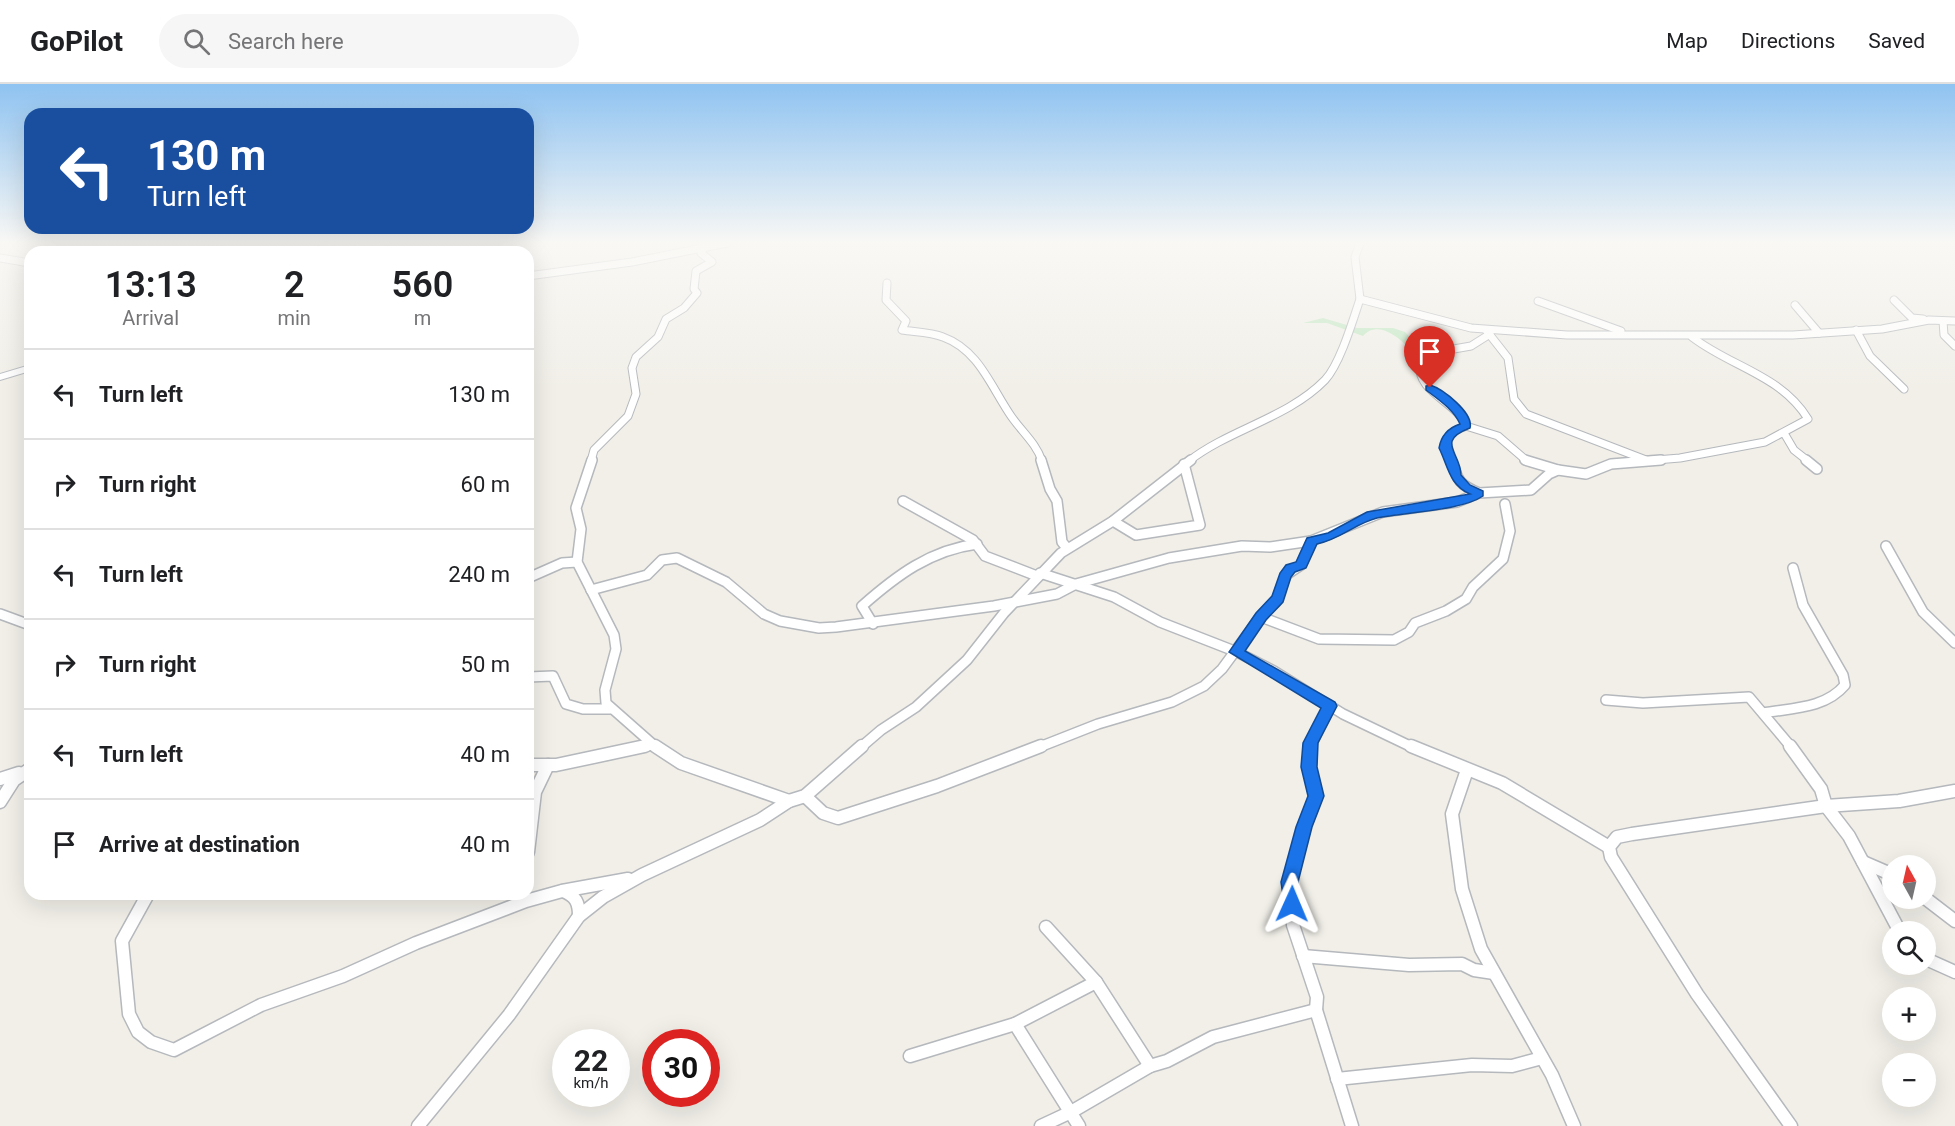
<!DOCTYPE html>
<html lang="en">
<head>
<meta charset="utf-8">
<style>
  body { margin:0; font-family:Roboto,sans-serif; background:#f6f6f6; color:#202124; height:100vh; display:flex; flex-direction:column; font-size:22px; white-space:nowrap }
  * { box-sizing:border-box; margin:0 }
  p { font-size:20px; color:#757577 }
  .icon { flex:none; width:33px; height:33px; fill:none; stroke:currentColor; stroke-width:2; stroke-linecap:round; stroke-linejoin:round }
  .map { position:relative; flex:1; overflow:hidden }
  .drawer { position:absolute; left:24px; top:162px; width:510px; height:654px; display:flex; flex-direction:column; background:#fff; border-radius:18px; box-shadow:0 6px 24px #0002 }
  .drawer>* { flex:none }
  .guide { position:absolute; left:24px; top:24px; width:510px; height:126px; border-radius:18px; box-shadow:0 6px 24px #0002; background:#1a4fa0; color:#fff; overflow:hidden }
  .needle { width:39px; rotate:352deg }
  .buttons { position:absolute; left:1882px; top:771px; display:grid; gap:12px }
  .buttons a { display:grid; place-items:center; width:54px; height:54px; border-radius:50%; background:#fff; box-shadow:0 6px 24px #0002; font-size:30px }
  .speed { position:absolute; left:552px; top:945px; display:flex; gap:12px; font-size:30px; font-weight:700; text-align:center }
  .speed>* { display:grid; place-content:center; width:78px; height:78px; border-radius:50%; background:#fff; box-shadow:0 6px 24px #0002; line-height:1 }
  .speed small { font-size:15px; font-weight:400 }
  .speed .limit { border:9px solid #d22; background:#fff; color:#111 }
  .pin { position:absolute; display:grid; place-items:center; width:51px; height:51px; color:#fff; margin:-62px -26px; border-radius:50% 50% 50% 0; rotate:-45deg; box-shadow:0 0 6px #0007 }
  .pin .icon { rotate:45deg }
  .me { position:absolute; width:66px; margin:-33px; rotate:1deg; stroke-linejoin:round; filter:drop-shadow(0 0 4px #0008) }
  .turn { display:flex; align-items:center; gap:21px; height:126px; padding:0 24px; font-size:27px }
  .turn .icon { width:78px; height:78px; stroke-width:2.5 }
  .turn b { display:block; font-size:42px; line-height:51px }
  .eta { display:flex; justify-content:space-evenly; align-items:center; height:102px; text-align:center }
  .eta b { font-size:36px; font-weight:600; line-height:42px }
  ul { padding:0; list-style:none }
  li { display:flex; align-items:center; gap:18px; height:90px; padding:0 24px; border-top:2px solid #e0e0e0 }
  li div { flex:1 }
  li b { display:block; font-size:22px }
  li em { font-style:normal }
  header { display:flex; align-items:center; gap:36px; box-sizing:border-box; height:84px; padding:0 30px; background:#fff; border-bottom:2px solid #e0e0e0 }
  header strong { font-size:28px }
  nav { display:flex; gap:33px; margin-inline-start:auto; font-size:21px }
  .search { width:420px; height:54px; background:#f6f6f6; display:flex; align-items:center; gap:15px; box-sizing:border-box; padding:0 21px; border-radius:33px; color:#757577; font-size:22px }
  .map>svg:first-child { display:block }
</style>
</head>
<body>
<header>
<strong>GoPilot</strong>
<div class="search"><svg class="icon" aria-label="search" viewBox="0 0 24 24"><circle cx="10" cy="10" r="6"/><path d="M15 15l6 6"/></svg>Search here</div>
<nav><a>Map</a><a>Directions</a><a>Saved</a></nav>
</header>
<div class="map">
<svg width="1955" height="1042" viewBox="0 0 1955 1042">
  <rect width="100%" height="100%" fill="#f1efe8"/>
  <path fill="#c5e8c5" d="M1323 234 1357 244H1393L1405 248 1429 276 1419 275C1408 262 1381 232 1363 252L1327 239H1303Z"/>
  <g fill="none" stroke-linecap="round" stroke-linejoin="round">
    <g stroke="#b5b8bc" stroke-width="9">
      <g id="street-far2">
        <polyline points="358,159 397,168"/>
        <polyline points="1360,159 1355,173 1360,215"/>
        <polyline points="206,168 218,159"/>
        <polyline points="0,174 30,179"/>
        <polyline points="528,192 632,178 727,159"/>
        <path d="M887 199 886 216 906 237 902 246C915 248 931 248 943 253 979 266 991 303 1011 332 1022 348 1036 359 1042 377"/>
        <polyline points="1894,216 1912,234 1923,235"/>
        <polyline points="1538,217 1621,247"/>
        <polyline points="1795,221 1819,249"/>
        <polyline points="1943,237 1944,251 1955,262"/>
        <polyline points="1486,246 1508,274 1514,315 1526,330 1646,376"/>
        <polyline points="1856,246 1870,272 1904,305"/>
        <polyline points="1466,342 1498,352 1527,377"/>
        <polyline points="1784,349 1794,366 1808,377"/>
        <polyline points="591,377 594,366 628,332 636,310 632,284 636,273 658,253 666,235 684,224 697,209 694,205 696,187 712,178 701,169 703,165"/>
        <path d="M1189 377C1230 345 1288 334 1325 296 1340 280 1353 236 1360 215L1471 244 1567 251H1793L1882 245 1929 236 1955 237"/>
        <path d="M1451 377 1445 358 1454 347 1466 342C1457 318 1416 308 1420 280L1430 276 1431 269 1471 262 1490 250"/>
        <path d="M1644 377 1680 374 1765 358 1808 335C1781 291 1731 283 1692 253"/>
      </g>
    </g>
    <g stroke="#b5b8bc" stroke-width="12">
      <g id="street-far1">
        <polyline points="592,376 576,424 581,445 577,478 614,551 616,565 605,606 606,619 657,664"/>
        <polyline points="1041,376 1050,405 1057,417 1062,458 1067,464"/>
        <path d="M1451 376C1458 396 1458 400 1479 409"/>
        <polyline points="1525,376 1558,386"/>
        <polyline points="1806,376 1817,385"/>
        <polyline points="903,417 973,456 985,472 1037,492"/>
        <polyline points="1113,437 1136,451 1200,441 1184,380"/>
        <polyline points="1886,462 1923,528 1955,559"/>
        <polyline points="1040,489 1114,513 1160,538 1237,568 1274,587 1343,630 1414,664"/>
        <polyline points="528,494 562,479 577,478"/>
        <polyline points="591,506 647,491 662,476 677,474 726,498 764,530 780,537 819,544 836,543 994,522 1057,510 1076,500 1169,474 1242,462 1270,463 1311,457"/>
        <polyline points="0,530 30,541"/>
        <polyline points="1261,533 1319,555 1394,556 1409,548 1415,539 1446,527 1466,515 1473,503 1503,475 1510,447 1505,420"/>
        <path d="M873 540 862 522C896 492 930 466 977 460"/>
        <polyline points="528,593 553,592 566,620 583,625 610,625"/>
        <polyline points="1606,616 1643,619 1749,613 1792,664"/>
        <path d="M1763 629C1791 624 1825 625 1845 601L1843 591 1803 521 1793 484"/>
        <polyline points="638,664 652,661"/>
        <polyline points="860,664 881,646 916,623 967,576 1004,529 1061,469 1113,437 1191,376"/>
        <polyline points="1037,664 1098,640 1172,618 1204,602 1222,585 1261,532 1276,518 1286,491 1301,481 1311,457 1383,428 1457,418 1479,409 1531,406 1549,390 1558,386 1586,390 1611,380 1661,376"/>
        <polyline points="1310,664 1329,622"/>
      </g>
    </g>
    <g stroke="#b5b8bc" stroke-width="15">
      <g id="street">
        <polyline points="655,662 681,679 789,717"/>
        <polyline points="1310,662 1309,683 1316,712 1304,743 1290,798 1293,841 1317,913 1316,926 1352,1042"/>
        <polyline points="1411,662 1502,699 1609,763"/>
        <polyline points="1790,662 1821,705 1826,722 1849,752 1900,848"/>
        <polyline points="528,681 556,681 645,662"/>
        <polyline points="1467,686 1452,730 1462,805 1481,865 1552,991 1574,1042"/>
        <polyline points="0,695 19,689"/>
        <polyline points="805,712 823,729 838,734 937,702 1041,662"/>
        <polyline points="0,718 14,696 30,685"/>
        <polyline points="528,768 535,708 548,681"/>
        <polyline points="1863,778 1893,791"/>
        <path d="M563 807C576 812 579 819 579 832"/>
        <polyline points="148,810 122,857 129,930 138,948 151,958 174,966 261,921 343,892 416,859 526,817 562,807 628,795"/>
        <polyline points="1925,814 1955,837"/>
        <polyline points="1046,843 1096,898 1150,982 1167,977 1213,953 1316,926"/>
        <polyline points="1303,872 1409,881 1462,880 1474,886 1494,889"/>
        <polyline points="1926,875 1955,888"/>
        <polyline points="1015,940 1079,1042"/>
        <polyline points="910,972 1015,940 1096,898"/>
        <polyline points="1337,995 1472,981 1512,982 1542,974"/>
        <polyline points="418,1042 509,931 579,832 603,813 642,791 760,736 789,717 805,712 862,662"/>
        <polyline points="1041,1042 1071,1028 1150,982"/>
        <polyline points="1791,1042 1697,910 1611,773 1609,763 1617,753 1632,750 1826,722 1899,717 1955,707"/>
      </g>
    </g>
    <g stroke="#b6babf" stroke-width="2">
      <g id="secondary">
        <polygon points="324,159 337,159 319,168 307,168"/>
        <polygon points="30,281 30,287 0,296 0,290"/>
      </g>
    </g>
    <use href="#street-far2" stroke="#fff" stroke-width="7"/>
    <use href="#street-far1" stroke="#fff" stroke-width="9"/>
    <use href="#street" stroke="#fff" stroke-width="12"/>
    <use href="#secondary" fill="#fff" fill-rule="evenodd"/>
  </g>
  <linearGradient id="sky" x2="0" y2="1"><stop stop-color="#8fc3f1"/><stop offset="0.52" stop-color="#f9f8f5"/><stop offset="1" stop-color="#f9f8f5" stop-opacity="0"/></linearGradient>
  <rect width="1955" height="305" fill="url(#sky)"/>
  <path fill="#1a73e8" stroke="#114b97" stroke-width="1.5" d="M1430 301C1443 305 1474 329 1470 344 1435 357 1461 369 1461 391L1470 401 1483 407V412C1461 427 1405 428 1377 434 1356 439 1341 455 1317 460L1306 484 1295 488 1291 493 1283 518 1266 536 1245 567 1335 618 1337 622 1318 659 1317 683 1324 712 1312 743 1298 798 1300 820 1298 825 1292 828 1285 825 1281 798 1296 743 1308 712 1301 683 1303 659 1321 624 1229 568 1256 529 1272 512 1280 489 1286 481 1296 478 1307 454 1328 449 1367 428 1470 410C1449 401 1448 382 1439 364 1441 352 1448 344 1460 340 1453 325 1439 316 1426 306V302Z"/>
</svg>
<div class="buttons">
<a><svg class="needle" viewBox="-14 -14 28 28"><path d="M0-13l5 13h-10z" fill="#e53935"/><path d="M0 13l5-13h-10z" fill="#757577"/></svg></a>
<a><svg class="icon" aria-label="search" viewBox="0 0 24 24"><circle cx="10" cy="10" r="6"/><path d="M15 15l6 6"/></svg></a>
<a>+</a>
<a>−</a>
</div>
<div class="speed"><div>22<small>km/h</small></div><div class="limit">30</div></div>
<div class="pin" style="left:1430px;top:304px;background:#d93025"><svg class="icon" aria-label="arrive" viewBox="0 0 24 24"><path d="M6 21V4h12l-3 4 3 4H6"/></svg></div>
<svg class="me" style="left:1292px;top:820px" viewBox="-20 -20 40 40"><path d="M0-17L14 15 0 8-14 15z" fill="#1a73e8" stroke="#fff" stroke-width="4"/></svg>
<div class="guide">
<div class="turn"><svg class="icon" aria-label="left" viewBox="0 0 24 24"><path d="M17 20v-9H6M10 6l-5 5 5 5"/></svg><div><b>130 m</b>Turn left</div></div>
</div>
<section class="drawer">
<div class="eta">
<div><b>13:13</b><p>Arrival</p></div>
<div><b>2</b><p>min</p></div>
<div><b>560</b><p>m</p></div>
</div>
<ul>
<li><svg class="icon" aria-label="left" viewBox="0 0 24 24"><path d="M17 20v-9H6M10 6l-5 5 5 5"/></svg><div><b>Turn left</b></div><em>130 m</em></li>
<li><svg class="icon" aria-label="right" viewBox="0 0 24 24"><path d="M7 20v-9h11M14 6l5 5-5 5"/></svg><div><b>Turn right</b></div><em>60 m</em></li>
<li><svg class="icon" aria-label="left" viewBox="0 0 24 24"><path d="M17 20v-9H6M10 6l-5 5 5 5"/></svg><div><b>Turn left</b></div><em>240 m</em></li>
<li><svg class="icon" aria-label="right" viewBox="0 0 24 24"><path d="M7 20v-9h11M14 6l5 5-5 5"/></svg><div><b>Turn right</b></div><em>50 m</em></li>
<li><svg class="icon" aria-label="left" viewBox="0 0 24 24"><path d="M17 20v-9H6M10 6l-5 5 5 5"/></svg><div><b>Turn left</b></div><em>40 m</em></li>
<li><svg class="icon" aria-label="arrive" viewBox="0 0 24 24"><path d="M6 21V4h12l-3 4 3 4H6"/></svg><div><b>Arrive at destination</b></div><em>40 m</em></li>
</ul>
</section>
</div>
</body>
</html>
